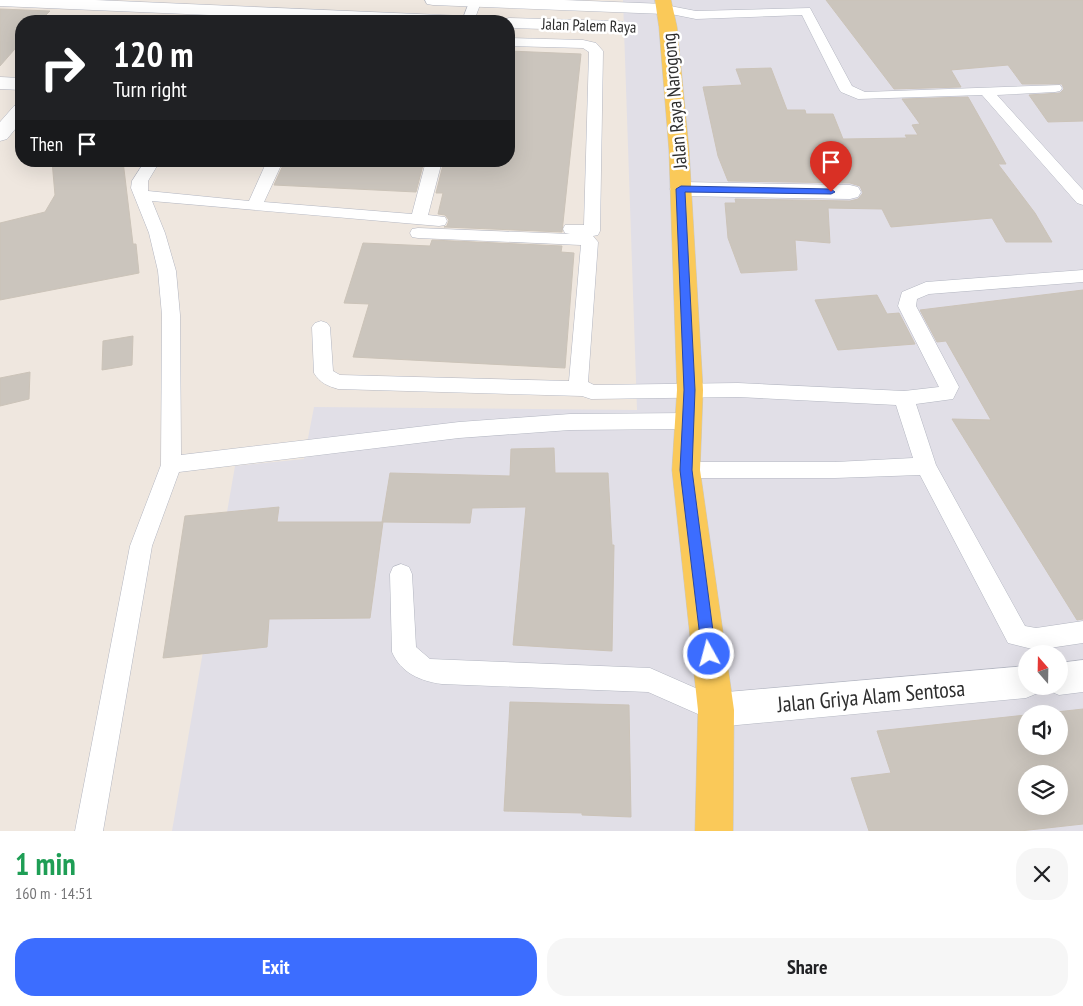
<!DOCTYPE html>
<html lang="en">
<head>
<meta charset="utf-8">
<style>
  body { margin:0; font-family:"PT Sans Narrow",sans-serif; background:#f6f6f6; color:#202124; height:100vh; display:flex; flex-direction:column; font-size:19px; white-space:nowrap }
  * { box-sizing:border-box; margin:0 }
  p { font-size:16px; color:#757577 }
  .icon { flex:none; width:28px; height:28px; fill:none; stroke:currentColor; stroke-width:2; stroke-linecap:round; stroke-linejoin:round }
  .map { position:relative; height:831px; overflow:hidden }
  .details { display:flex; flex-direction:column; background:#fff; flex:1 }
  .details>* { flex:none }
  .banner { position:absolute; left:15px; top:15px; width:500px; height:152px; border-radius:20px; box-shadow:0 5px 20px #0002; background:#202124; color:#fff; overflow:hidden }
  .needle { width:32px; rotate:340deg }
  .controls { position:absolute; left:1018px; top:645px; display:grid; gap:10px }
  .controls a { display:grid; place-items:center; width:50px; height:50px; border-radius:50%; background:#fff; box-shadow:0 5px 20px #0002; font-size:25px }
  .pin { position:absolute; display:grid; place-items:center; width:42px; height:42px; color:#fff; margin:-51px -21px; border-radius:50% 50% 50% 0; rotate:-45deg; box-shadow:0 0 5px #0007 }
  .pin .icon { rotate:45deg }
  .me { position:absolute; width:55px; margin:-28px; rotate:353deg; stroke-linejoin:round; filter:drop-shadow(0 0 4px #0008) }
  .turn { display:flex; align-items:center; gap:18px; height:105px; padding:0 15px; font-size:22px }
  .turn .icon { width:65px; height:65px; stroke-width:2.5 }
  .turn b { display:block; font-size:35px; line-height:42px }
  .then { display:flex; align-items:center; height:48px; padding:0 15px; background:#0003; gap:10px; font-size:19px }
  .round { display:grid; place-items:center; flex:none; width:52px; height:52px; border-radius:20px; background:#f6f6f6 }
  .headline { display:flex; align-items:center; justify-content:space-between; height:85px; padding:0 15px }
  h1 { font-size:30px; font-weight:700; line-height:38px; color:#1e9e55 }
  .cta { display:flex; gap:10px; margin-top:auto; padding:10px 15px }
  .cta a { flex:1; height:58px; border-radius:20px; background:#3c6dff; color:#fff; font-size:20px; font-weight:700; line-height:58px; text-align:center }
  .cta a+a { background:#f6f6f6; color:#202124 }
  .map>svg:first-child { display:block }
</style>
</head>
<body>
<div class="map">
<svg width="1083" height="831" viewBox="0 0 1083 831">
  <rect width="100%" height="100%" fill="#efe7df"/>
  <path fill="#e1dfe7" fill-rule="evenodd" d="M623 0H1083V831H172L235 466 304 459 314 407 637 410ZM1026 654H1059V686H1026ZM1026 714H1059V746H1026ZM1026 774H1059V806H1026Z"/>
  <g fill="#cbc5bd" stroke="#cbc3b8" fill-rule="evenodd">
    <polygon points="826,0 1083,0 1083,121 1048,122 1029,95 1060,93 1064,89 1062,84 1022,84 1008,65 951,70 961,87 894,89"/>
    <polygon points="0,9 50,11 40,21 21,21 21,42 0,66"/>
    <polygon points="509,51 581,54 562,232 444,227 447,226 449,220 445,215 438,214 443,193 436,193 444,161 509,161"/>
    <polygon points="771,68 787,110 805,110 806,114 833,114 843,139 907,138 905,135 918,135 912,125 920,124 902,99 968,97 1006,164 998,164 1035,213 1052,242 1006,242 992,218 891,227 882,209 828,208 830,243 795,240 797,270 741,273 728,238 725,203 736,203 735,199 850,201 858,199 863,193 860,186 850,183 728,181 718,156 703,87 742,85 736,69"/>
    <polygon points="52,161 123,161 133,244 136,244 139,273 0,300 0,223 45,212 55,195"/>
    <polygon points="285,161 424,161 416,192 274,185"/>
    <polygon points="432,240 562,246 561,252 574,253 565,368 353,357 369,304 344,303 363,243 430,246"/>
    <polygon points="1083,290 1083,619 1077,620 952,419 991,420 946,341 937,342 920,310"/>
    <polygon points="877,295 887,314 899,313 915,344 838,350 815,300"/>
    <polygon points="133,336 132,365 102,370 103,341"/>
    <polygon points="30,372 29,399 0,406 0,378"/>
    <polygon points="554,448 555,473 608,473 612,545 614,545 612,651 513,645 526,507 472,508 470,523 382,522 390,473 510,476 511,449"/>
    <polygon points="279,507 277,522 383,522 370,618 269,619 267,647 163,658 185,516"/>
    <polygon points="510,702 629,705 631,817 582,815 582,813 504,811"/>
    <path d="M1083 709V824L1020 831H869L851 778 891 773 877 731 1026 715V746H1059V714H1039ZM1026 774H1059V806H1026Z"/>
  </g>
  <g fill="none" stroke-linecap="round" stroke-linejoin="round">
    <g stroke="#b3b6c1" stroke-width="1">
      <g id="lane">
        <polygon points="470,0 480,0 481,2 474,21 462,21"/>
        <polygon points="665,5 696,11 810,8 852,86 865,92 1060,85 1062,88 1060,91 1055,92 997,95 1083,190 1083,205 1077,203 982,95 858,99 841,92 839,89 802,15 696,19 661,12 659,9"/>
        <polygon points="249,9 255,13 249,21 237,21 245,10"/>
        <path d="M509 38 583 40 596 43 603 51 600 231 598 235 593 236 598 242 588 382 594 385 738 383 904 391 939 387 898 306 902 292 926 282 1083 270V282L929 294 917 299 916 306 959 387 953 399 916 404 936 465 1025 626 1036 628 1083 621V643L1036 650 1008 643 920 475 835 478H686L679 476 675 470 679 464 686 462H835L913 458 896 405 738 397 591 399 582 396 338 389C328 386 320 383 314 373L312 327 315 323 321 321 327 323 330 327 333 371 340 375 569 381 581 245 418 238 412 237 410 233 412 229 418 228 570 234 565 233 563 229 565 225H584L589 52 583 48 509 46Z"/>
        <polygon points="145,161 160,161 148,181 148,191 249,201 267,161 283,161 264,202 412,214 426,161 442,161 428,215 445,217 447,221 445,225 439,226 152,201 165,233 176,271 180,315 181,455 459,422 570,414 689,413 696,416 699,421 696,426 689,429 570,430 459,438 179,472 152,546 103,831 75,831 130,546 161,465 162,315 158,271 149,233 131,188 132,181"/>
        <path d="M401 564 409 567 412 574 416 647 430 659 650 668 725 701 729 710 725 719 716 722 648 692 442 684C420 681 401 673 392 652L390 574 393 567Z"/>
      </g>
    </g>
    <g stroke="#b3b6c1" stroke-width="1">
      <g id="street">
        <polygon points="0,0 95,0 464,16 470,17 473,21 350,21 0,6"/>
        <polygon points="425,0 564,0 665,4 671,5 674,9 671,13 665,14 433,5 427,4"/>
        <polygon points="509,18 617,21 623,22 626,26 623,30 617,31 509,28 509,21 501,21"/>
        <polygon points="0,77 21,78 21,90 0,89"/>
        <polygon points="21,104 21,122 7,139 0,141 0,122 14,106"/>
        <polygon points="681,182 850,185 858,187 861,192 858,197 850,199 681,196 673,194 670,189 673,184"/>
      </g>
    </g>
    <g stroke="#b3b6c1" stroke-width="1">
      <g id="secondary">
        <polygon points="1083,660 1083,692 1059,695 1047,690 1045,686 1059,686 1059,663"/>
        <polygon points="1026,666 1026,686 1041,686 1038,693 1026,698 716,727 704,722 698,710 704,698 716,693"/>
      </g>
    </g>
    <g stroke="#c8c8c8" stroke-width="1">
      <polygon id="primary" points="655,0 671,0 677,27 689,150 703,390 700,470 734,710 733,831 695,831 698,710 672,470 677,390 669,150 659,27"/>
    </g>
    <use href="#lane" fill="#fff" fill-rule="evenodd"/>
    <use href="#street" fill="#fff" fill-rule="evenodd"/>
    <use href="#secondary" fill="#fff" fill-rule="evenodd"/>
    <use href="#primary" fill="#fac959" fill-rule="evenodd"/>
  </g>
  <polygon fill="#3c6dff" stroke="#2747a6" points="681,186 831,189 835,192 831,194 685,192 695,390 692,470 716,654 714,659 709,661 704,659 702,654 680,470 684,390 676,189"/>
  <g text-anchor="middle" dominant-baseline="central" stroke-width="5" stroke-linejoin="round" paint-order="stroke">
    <g font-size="16" fill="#2d2d2d" stroke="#fff">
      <text transform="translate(589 25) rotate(2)">Jalan Palem Raya</text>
    </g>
    <g font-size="19" fill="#2d2d2d" stroke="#fff">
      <text transform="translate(674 101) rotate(-95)">Jalan Raya Narogong</text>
    </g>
    <g font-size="22" fill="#2d2d2d" stroke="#fff">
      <text transform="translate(871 696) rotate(-5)">Jalan Griya Alam Sentosa</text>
    </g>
  </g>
</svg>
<div class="controls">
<a><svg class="needle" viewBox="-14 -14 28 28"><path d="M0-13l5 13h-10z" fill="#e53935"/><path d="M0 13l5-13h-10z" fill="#757577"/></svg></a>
<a><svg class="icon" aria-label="sound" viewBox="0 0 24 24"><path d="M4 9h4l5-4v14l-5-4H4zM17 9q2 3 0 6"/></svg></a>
<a><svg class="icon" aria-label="layers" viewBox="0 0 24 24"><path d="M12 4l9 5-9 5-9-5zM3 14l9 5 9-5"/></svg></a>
</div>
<div class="pin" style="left:831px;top:192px;background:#d93025"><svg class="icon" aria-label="arrive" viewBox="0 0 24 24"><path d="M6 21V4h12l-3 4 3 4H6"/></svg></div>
<svg class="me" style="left:709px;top:654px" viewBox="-20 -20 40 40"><circle r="17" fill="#3c6dff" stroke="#fff" stroke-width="3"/><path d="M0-11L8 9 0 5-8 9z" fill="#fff"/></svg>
<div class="banner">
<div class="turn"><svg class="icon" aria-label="right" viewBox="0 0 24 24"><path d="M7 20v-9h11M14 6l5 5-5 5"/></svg><div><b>120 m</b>Turn right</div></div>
<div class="then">Then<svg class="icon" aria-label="arrive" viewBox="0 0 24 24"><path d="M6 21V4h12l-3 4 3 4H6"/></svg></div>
</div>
</div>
<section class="details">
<div class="headline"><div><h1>1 min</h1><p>160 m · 14:51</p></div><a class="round"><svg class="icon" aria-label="close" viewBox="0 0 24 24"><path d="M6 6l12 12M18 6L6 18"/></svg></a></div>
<div class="cta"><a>Exit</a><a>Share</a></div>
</section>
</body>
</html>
